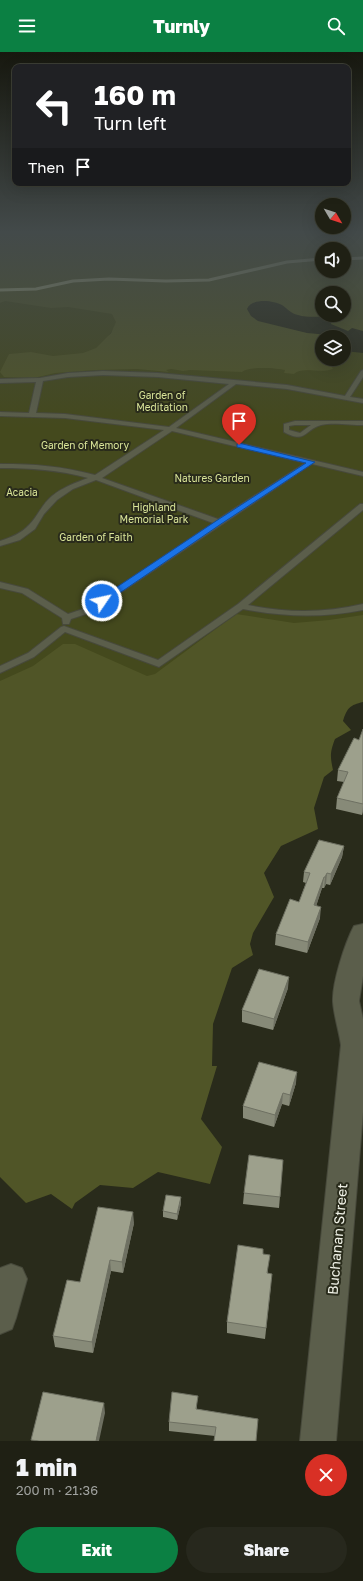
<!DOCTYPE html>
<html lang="en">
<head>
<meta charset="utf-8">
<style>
  body { margin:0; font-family:"Golos Text",sans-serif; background:#27281d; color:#f1f3f6; height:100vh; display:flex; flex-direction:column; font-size:15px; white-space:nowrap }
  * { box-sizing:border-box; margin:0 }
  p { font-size:13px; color:#a1a3a0 }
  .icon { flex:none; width:22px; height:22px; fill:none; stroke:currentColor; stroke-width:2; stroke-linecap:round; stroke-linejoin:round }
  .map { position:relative; height:1389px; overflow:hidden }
  .drawer { display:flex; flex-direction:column; background:#1f2014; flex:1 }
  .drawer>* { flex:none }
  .hud { position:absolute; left:12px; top:12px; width:339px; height:122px; border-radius:8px; box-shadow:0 4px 16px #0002,0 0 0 1px #3c3e34; background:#202124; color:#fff; overflow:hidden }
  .needle { width:26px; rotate:129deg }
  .controls { position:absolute; left:315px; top:146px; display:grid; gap:8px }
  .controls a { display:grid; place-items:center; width:36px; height:36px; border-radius:50%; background:#1f2014; box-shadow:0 4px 16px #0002,0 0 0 1px #3c3e34; font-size:20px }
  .pin { position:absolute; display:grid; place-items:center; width:34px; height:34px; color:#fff; margin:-41px -17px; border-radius:50% 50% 50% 0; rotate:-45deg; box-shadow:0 0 4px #0007 }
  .pin .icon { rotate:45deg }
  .me { position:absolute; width:44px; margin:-22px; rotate:56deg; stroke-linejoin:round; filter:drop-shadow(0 0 3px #0008) }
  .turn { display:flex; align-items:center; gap:14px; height:84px; padding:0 16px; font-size:18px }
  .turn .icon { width:52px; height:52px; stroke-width:2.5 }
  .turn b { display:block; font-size:28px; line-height:34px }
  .then { display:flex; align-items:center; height:38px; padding:0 16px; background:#0003; gap:8px; font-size:15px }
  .round { display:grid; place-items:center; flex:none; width:42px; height:42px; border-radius:21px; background:#27281d }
  .head { display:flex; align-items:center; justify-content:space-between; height:68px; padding:0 16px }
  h1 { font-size:24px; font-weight:800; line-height:30px }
  .action { display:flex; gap:8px; margin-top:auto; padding:8px 16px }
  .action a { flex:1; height:46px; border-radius:24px; background:#0b8043; color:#fff; font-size:16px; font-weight:800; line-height:46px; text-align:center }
  .action a+a { background:#27281d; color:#f1f3f6 }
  header { display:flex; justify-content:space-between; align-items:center; height:52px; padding:0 16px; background:#0b8043; color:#fff; font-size:18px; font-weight:800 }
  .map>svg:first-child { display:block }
</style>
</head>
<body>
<header><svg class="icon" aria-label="menu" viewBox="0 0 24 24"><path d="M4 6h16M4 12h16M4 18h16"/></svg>Turnly<svg class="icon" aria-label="search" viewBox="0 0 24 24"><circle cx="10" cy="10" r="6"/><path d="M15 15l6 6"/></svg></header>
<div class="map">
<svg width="363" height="1389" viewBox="0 0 363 1389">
  <rect width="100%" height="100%" fill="#292b1b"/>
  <polygon fill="#44491d" points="0,248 67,252 123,263 95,304 344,307 344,299 363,301 363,574 176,636 0,645"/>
  <g fill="#505527" fill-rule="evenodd">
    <path d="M0 182H363V279L352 276 348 279 331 272 332 269 329 266C319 264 308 266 298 263 290 261 288 257 282 253 273 248 251 246 247 257L251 264 258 269 307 281 341 284 322 285V307H327L333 317C321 322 302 314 294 322L284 321 285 318C276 316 249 314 242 320L190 318 183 319 171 317 166 318 169 320 137 317 96 318 55 321 34 326 4 325 0 320 9 302 31 300 53 304 83 301 96 296 111 281 116 270 112 262 68 255 51 256 5 249 0 251ZM322 197H344V219H322ZM322 241H344V263H322Z"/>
    <path d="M236 562 294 571 329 568 363 563V650C350 653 347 656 343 669L351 678 335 687C330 700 330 704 333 718L324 725 314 756 318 777 281 794 264 821 274 845 253 881 250 892 253 903 232 916 213 972 212 1014H217L201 1067 222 1095 210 1132 158 1120 133 1136 100 1133 75 1151 72 1157 51 1142 26 1151 0 1125V629L33 614 63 592H75L147 624 155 622Z"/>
  </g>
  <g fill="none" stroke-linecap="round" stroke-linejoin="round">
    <g stroke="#9da27e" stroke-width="3">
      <polyline points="344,207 363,206"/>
      <polyline points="0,238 36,237 73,229 109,227 166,229 209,228 287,210 322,207"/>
    </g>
    <g stroke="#47493b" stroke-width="2">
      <g id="service">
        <path d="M363 318V325L350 345 363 347V351L287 337 236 332 176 376 363 420V424L312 412 92 560 71 567 69 572H63L62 566 22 541 0 536V530L28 537 68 562 86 556 213 471 96 428 73 437 57 448 44 462 35 477 20 488 0 494V489C10 486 22 481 29 473 38 464 42 452 52 444 63 435 75 431 88 426 59 418 31 416 0 416V412C35 412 61 414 95 423L164 378 65 366 0 364V360L29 361 36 330 0 331V327L40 326 68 321 103 319 158 321 287 333 345 344 361 319ZM103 323 158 325 229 332 169 375 65 362 36 361 43 329 68 325ZM172 379 305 411 218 467 102 426Z"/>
        <path d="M295 369H363V373C351 373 332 370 321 373 304 378 306 392 284 380V372ZM295 373H311L300 381 289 378V374Z"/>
        <path d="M360 452H363V458L248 553C286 561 325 561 363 552V558C323 566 283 565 243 557L159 615 65 580 34 605 0 621V614L28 601 61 575 64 574 158 608 238 552Z"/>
      </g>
    </g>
    <g stroke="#47493b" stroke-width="2">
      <g id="minor">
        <path d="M363 872V924L359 949 363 967V1060L336 1389H300L341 993C339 979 334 964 333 950 332 931 345 891 354 874Z"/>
        <polygon points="11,1212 22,1216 27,1227 16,1266 12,1277 0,1282 0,1216"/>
      </g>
    </g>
    <use href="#service" fill="#5b5e4b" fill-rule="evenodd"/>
    <use href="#minor" fill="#5b5e4b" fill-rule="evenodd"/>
  </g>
  <g fill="#878a78">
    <polygon points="363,677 363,759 362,763 336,757 337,746 344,730 337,729 338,718 359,688"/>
    <polygon points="344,794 342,805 330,833 326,832 324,836 322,836 316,854 320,866 307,901 275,893 276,882 299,850 306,831 303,830 304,820"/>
    <polygon points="288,936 273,978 242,970 242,958"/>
    <polygon points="296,1031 289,1054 282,1052 274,1075 243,1066 243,1054"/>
    <polygon points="283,1108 279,1156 243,1152 244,1141"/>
    <polygon points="181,1151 177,1168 163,1165 163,1159"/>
    <polygon points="134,1171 123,1221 111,1219 93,1301 55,1295 53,1284 80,1230"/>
    <polygon points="263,1202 268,1221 271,1233 265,1287 227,1281 227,1270"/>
    <polygon points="197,1353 197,1357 258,1367 215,1384 169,1379 169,1370"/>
  </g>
  <g fill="#6e7062">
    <polygon points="363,752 363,759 362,763"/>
    <polygon points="344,794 342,805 330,833 331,822"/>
    <polygon points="327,821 326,832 324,836 325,825"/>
    <polygon points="324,825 322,836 313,864 314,853"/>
    <polygon points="321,855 320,866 307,901 308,890"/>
    <polygon points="289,925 288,936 273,978 274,967"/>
    <polygon points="297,1020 296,1031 289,1054 290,1043"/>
    <polygon points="283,1041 282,1052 274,1075 275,1063"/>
    <polygon points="181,1145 181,1151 177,1168 177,1162"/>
    <polygon points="133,1160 134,1171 123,1221 122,1210"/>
    <polygon points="110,1208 111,1219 93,1301 92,1290"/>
    <polygon points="104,1351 105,1361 99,1389 96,1389"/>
  </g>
  <g fill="#9da08c" stroke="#6e7062">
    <polygon points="363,677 363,752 337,746 348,720 338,718 354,686 359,688"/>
    <polygon points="319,788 344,794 331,822 327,821 325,825 324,825 314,853 321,855 308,890 276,882 290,847 299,850 310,821 304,820"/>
    <polygon points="259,917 289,925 274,967 242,958"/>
    <polygon points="259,1010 297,1020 290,1043 283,1041 275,1063 243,1054"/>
    <polygon points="249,1103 283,1108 280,1145 244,1141"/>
    <polygon points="166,1143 181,1145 177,1162 163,1159"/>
    <polygon points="98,1155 133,1160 122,1210 110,1208 92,1290 53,1284 67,1228 80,1230"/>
    <polygon points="238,1193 263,1197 263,1202 270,1203 267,1221 272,1222 266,1276 227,1270"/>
    <polygon points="43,1340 104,1351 96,1389 39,1389 31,1388"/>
    <polygon points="172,1340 198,1344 196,1357 258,1367 256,1389 214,1389 216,1375 169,1370"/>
  </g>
  <linearGradient id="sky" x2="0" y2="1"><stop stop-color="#17180f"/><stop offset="0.48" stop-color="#434a4a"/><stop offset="1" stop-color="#434a4a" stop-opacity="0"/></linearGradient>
  <rect width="363" height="376" fill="url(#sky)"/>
  <polygon fill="#1a73e8" stroke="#114b97" points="239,391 315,410 221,472 105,551 99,551 99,547 216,469 306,411 237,395 237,392"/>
  <g text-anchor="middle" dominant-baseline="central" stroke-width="4" stroke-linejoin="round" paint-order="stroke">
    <g font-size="10" fill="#d9e498" stroke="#292b1b">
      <text x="162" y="343">Garden of<tspan x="162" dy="12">Meditation</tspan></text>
      <text x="85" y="393">Garden of Memory</text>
      <text x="212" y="426">Natures Garden</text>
      <text x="22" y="440">Acacia</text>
      <text x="154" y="455">Highland<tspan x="154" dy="12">Memorial Park</tspan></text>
      <text x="96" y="485">Garden of Faith</text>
    </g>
    <g font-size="14" fill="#f0f2e7" stroke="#292b1b">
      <text transform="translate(337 1187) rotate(-85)">Buchanan Street</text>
    </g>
  </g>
</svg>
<div class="controls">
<a><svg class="needle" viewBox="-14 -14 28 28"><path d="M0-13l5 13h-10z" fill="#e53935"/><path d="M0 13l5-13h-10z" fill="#a1a3a0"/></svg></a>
<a><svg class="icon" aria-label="sound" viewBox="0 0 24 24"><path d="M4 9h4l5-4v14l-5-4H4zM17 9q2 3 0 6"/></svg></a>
<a><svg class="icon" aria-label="search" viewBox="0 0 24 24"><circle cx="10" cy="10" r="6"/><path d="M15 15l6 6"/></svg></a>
<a><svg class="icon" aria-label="layers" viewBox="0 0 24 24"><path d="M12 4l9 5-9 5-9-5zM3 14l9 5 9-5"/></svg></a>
</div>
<div class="pin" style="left:239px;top:393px;background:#d93025"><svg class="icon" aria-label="arrive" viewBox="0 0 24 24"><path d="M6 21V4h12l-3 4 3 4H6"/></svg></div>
<svg class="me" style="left:102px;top:549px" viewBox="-20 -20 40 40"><circle r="17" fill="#1a73e8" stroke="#fff" stroke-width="3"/><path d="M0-11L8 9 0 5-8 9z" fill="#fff"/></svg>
<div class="hud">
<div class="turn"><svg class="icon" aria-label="left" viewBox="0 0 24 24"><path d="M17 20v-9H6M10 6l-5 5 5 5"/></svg><div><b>160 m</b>Turn left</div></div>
<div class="then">Then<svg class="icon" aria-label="arrive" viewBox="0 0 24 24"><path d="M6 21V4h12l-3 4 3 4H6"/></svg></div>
</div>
</div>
<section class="drawer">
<div class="head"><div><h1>1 min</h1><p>200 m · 21:36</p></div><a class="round" style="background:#d93025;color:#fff"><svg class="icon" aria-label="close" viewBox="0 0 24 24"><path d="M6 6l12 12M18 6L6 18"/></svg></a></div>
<div class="action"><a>Exit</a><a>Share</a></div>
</section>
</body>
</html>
